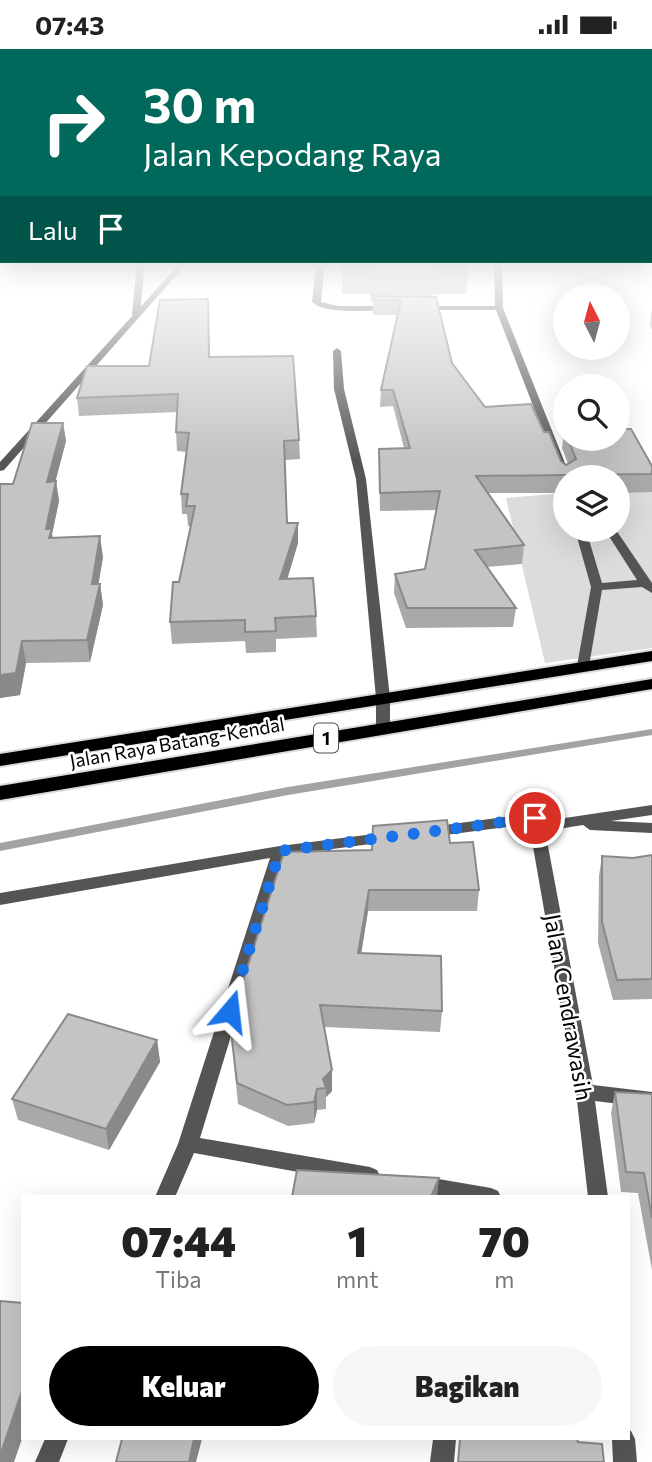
<!DOCTYPE html>
<html lang="id">
<head>
<meta charset="utf-8">
<style>
  body { margin:0; font-family:Commissioner,sans-serif; background:#f6f6f6; color:#222; height:100vh; display:flex; flex-direction:column; font-size:26px; white-space:nowrap }
  * { box-sizing:border-box; margin:0 }
  p { font-size:23px; color:#767676 }
  .icon { flex:none; width:38px; height:38px; fill:none; stroke:currentColor; stroke-width:2; stroke-linecap:round; stroke-linejoin:round }
  .map { position:relative; flex:1; overflow:hidden }
  .drawer { position:absolute; left:21px; top:1146px; width:609px; height:245px; display:flex; flex-direction:column; background:#fff; border-radius:0px; box-shadow:0 7px 28px #0002 }
  .drawer>* { flex:none }
  .hud { position:absolute; left:0px; top:0px; width:653px; height:214px; box-shadow:0 7px 28px #0002; background:#00695c; color:#fff; overflow:hidden }
  .needle { width:46px; rotate:354deg }
  .tools { position:absolute; left:553px; top:234px; display:grid; gap:14px }
  .tools a { display:grid; place-items:center; width:77px; height:77px; border-radius:50%; background:#fff; box-shadow:0 7px 28px #0002; font-size:35px }
  .pin { position:absolute; display:grid; place-items:center; width:60px; height:60px; color:#fff; margin:-30px; border:4px solid #fff; border-radius:50%; box-shadow:0 2px 7px #0007 }
  .me { position:absolute; width:77px; margin:-38px; rotate:17deg; stroke-linejoin:round; filter:drop-shadow(0 0 5px #0008) }
  .turn { display:flex; align-items:center; gap:24px; height:147px; padding:0 28px; font-size:32px }
  .turn .icon { width:91px; height:91px; stroke-width:2.5 }
  .turn b { display:block; font-size:49px; line-height:60px }
  .then { display:flex; align-items:center; height:66px; padding:0 28px; background:#0003; gap:14px; font-size:26px }
  .eta { display:flex; justify-content:space-evenly; align-items:center; height:119px; text-align:center }
  .eta b { font-size:42px; font-weight:800; line-height:49px }
  .primary-button { display:flex; gap:14px; margin-top:auto; padding:14px 28px }
  .primary-button a { flex:1; height:80px; border-radius:42px; background:#000; color:#fff; font-size:28px; font-weight:800; line-height:80px; text-align:center }
  .primary-button a+a { background:#f6f6f6; color:#222 }
  .status { display:flex; justify-content:space-between; align-items:center; height:49px; padding:0 35px; background:#fff; direction:ltr }
  .status svg { height:19px; fill:currentColor }
  .map>svg:first-child { display:block }
</style>
</head>
<body>
<div class="status"><b>07:43</b><svg viewBox="0 0 49 12"><path d="M0 12V9h3v3zM5 12V6h3v6zM10 12V3h3v9zM15 12V0h3v12zM26 1h20v11H26zM47 4h2v5h-2z"/></svg></div>
<div class="map">
<svg width="652" height="1413" viewBox="0 0 652 1413">
  <rect width="100%" height="100%" fill="#fff"/>
  <polygon fill="#dcdcdc" points="652,438 652,599 545,614 506,449 565,444 565,481 618,481 618,441"/>
  <g fill="none" stroke-linecap="round" stroke-linejoin="round">
    <polygon fill="#a3a3a3" fill-rule="evenodd" points="652,680 652,686 288,746 0,802 0,794 288,738"/>
    <g stroke="#dbdbdb" stroke-width="4">
      <g id="trunk">
        <polygon points="652,602 652,612 0,717 0,705"/>
        <polygon points="652,630 652,640 0,751 0,737"/>
      </g>
    </g>
    <g fill="#555" fill-rule="evenodd">
      <polygon points="137,213 145,213 140,266 136,268 132,266"/>
      <path d="M317 213H325L321 253 338 257H389L393 259 389 261C370 261 325 266 312 253Z"/>
      <polygon points="494,213 502,213 503,259 571,429 565,429 565,432 561,429 496,261 420,261 416,259 420,257 495,257"/>
      <polygon points="337,299 341,302 344,340 366,430 390,649 390,680 383,684 376,680 376,649 356,430 334,340 333,302"/>
      <polygon points="575,481 586,481 602,534 637,531 605,481 616,481 652,534 652,544 642,538 602,541 589,617 583,621 577,617 591,538"/>
    </g>
    <g fill="#555" fill-rule="evenodd">
      <polygon points="181,213 188,213 4,421 0,422 0,413"/>
      <polygon points="652,756 652,766 611,772 652,774 652,784 590,781 583,776 558,780 544,776 593,1036 652,1043 652,1059 595,1052 608,1148 588,1148 576,1043 529,775 430,788 422,783 430,778 535,764 558,770"/>
      <polygon points="389,783 394,784 397,788 394,792 286,806 200,1089 370,1118 377,1121 380,1127 377,1133 370,1136 194,1104 175,1148 155,1148 178,1095 270,809 0,856 0,844 280,797"/>
      <path d="M421 1127 491 1139 498 1142 501 1148C473 1148 441 1152 414 1142L411 1136 414 1130Z"/>
      <polygon points="628,1381 631,1382 635,1390 637,1413 613,1413 612,1390 628,1390"/>
      <polygon points="45,1390 68,1390 59,1413 35,1413"/>
      <polygon points="433,1390 456,1390 454,1413 430,1413"/>
    </g>
    <use href="#trunk" fill="#000" fill-rule="evenodd"/>
  </g>
  <g fill="#a9a9a9">
    <polygon points="343,213 468,222 466,245 433,245 433,248 452,314 485,358 544,383 561,412 566,416 568,415 562,399 564,382 565,382 565,390 618,390 652,417 652,443 618,444 618,429 565,429 565,444 488,444 524,496 522,515 487,518 516,559 513,578 406,579 394,544 395,525 425,520 437,461 380,462 379,400 404,399 393,357 380,358 381,341 397,266 373,266 373,253 371,253 370,245 342,245"/>
    <polygon points="208,250 210,308 299,391 300,410 284,411 287,474 298,494 287,530 316,567 317,588 276,590 276,603 246,604 245,592 172,595 170,573 191,477 188,477 187,465 182,465 181,445 187,403 177,402 176,383 177,363 79,367 77,349 149,317"/>
    <polygon points="652,259 652,281 650,275"/>
    <polygon points="63,374 66,392 55,433 56,432 59,452 52,485 53,489 103,508 98,535 100,535 103,556 90,613 26,614 20,646 0,649 0,435 13,435"/>
    <polygon points="450,794 479,841 477,862 368,862 361,904 442,962 440,983 324,978 332,1042 326,1048 326,1060 317,1061 314,1074 288,1077 238,1055 230,973 372,801"/>
    <polygon points="652,806 652,950 613,951 598,894 599,827 602,807 633,809"/>
    <polygon points="157,991 160,1013 109,1101 18,1071 12,1050"/>
    <polygon points="615,1043 652,1045 652,1221 638,1144 621,1143 611,1064"/>
  </g>
  <g fill="#898989">
    <polygon points="63,374 66,392 50,453 47,433"/>
    <polygon points="56,432 59,452 52,485 55,501 46,480"/>
    <polygon points="298,474 298,494 281,551 280,530"/>
    <polygon points="100,487 103,508 95,556 92,535"/>
    <polygon points="100,535 103,556 90,613 87,591"/>
    <polygon points="22,592 26,614 20,646 0,649 0,626"/>
    <polygon points="369,841 368,862 358,925 358,904"/>
    <polygon points="157,991 160,1013 109,1101 106,1080"/>
    <polygon points="332,1021 332,1042 326,1048 326,1039 323,1030"/>
    <polygon points="317,1040 317,1061 314,1074 314,1053"/>
    <polygon points="439,1129 437,1148 431,1148"/>
    <polygon points="23,1339 23,1387 14,1413 0,1413 0,1407"/>
    <polygon points="194,1390 202,1390 196,1413 189,1413"/>
  </g>
  <g fill="#c4c4c4" stroke="#898989" stroke-width="2">
    <polygon points="343,213 466,213 468,222 432,222 434,230 372,229 371,222 342,222"/>
    <polygon points="373,247 436,248 452,314 485,358 531,355 544,383 549,383 561,412 566,416 576,410 568,390 618,390 618,380 631,380 652,417 652,425 476,427 524,496 475,501 516,559 407,559 395,525 425,520 440,442 380,444 379,400 410,399 393,341 381,341 401,251 374,251"/>
    <polygon points="208,250 209,308 293,307 299,391 284,392 287,474 298,474 280,530 313,529 316,567 275,569 276,582 245,583 245,571 170,573 173,533 179,533 195,457 186,457 188,445 181,445 189,384 176,383 178,345 77,349 87,317 149,317 160,251"/>
    <polygon points="32,374 63,374 47,433 56,432 46,480 52,480 49,489 100,487 92,535 100,535 87,591 22,592 16,624 0,626 0,435 13,435"/>
    <polygon points="447,771 450,794 473,793 479,841 369,841 358,904 441,907 442,962 320,956 332,1021 323,1030 326,1039 317,1040 314,1053 287,1056 237,1034 230,973 284,803 372,801 373,777"/>
    <polygon points="652,806 652,930 617,931 602,873 602,807 633,809"/>
    <polygon points="68,965 157,991 106,1080 12,1050"/>
    <polygon points="615,1043 652,1045 652,1169 644,1124 626,1123"/>
    <polygon points="297,1121 439,1129 431,1148 292,1148"/>
    <polygon points="0,1252 23,1254 23,1339 0,1407"/>
    <polygon points="122,1390 194,1390 189,1413 116,1413"/>
    <polygon points="460,1390 577,1390 578,1393 602,1395 604,1413 458,1413"/>
  </g>
  <linearGradient id="sky" x2="0" y2="1"><stop stop-color="#8cadcc"/><stop offset="0.52" stop-color="#fff"/><stop offset="1" stop-color="#fff" stop-opacity="0"/></linearGradient>
  <rect width="652" height="411" fill="url(#sky)"/>
  <g fill="none" stroke-linecap="round" stroke-linejoin="round">
    <polyline stroke="#1a73e8" stroke-width="12" stroke-dasharray="0 21.6" points="230,962 280,802 535,769"/>
  </g>
  <g text-anchor="middle" dominant-baseline="central" stroke-width="5" stroke-linejoin="round" paint-order="stroke">
    <rect fill="#fff" stroke="#4c4c4c" stroke-width="2" x="314" y="674.5" width="24" height="29" rx="5"/>
    <g font-size="18" font-weight="bold" fill="#000">
      <text x="326" y="689">1</text>
    </g>
    <g font-size="19" fill="#000" stroke="#fff">
      <text transform="translate(177 693) rotate(-10)">Jalan Raya Batang-Kendal</text>
    </g>
    <g font-size="23" fill="#000" stroke="#fff">
      <text transform="translate(569 958) rotate(80)">Jalan Cendrawasih</text>
    </g>
  </g>
</svg>
<div class="tools">
<a><svg class="needle" viewBox="-14 -14 28 28"><path d="M0-13l5 13h-10z" fill="#e53935"/><path d="M0 13l5-13h-10z" fill="#767676"/></svg></a>
<a><svg class="icon" aria-label="search" viewBox="0 0 24 24"><circle cx="10" cy="10" r="6"/><path d="M15 15l6 6"/></svg></a>
<a><svg class="icon" aria-label="layers" viewBox="0 0 24 24"><path d="M12 4l9 5-9 5-9-5zM3 14l9 5 9-5"/></svg></a>
</div>
<div class="pin" style="left:535px;top:769px;background:#d93025"><svg class="icon" aria-label="arrive" viewBox="0 0 24 24"><path d="M6 21V4h12l-3 4 3 4H6"/></svg></div>
<svg class="me" style="left:230px;top:962px" viewBox="-20 -20 40 40"><path d="M0-17L14 15 0 8-14 15z" fill="#1a73e8" stroke="#fff" stroke-width="4"/></svg>
<div class="hud">
<div class="turn"><svg class="icon" aria-label="right" viewBox="0 0 24 24"><path d="M7 20v-9h11M14 6l5 5-5 5"/></svg><div><b>30 m</b>Jalan Kepodang Raya</div></div>
<div class="then">Lalu<svg class="icon" aria-label="arrive" viewBox="0 0 24 24"><path d="M6 21V4h12l-3 4 3 4H6"/></svg></div>
</div>
<section class="drawer">
<div class="eta">
<div><b>07:44</b><p>Tiba</p></div>
<div><b>1</b><p>mnt</p></div>
<div><b>70</b><p>m</p></div>
</div>
<div class="primary-button"><a>Keluar</a><a>Bagikan</a></div>
</section>
</div>
</body>
</html>
